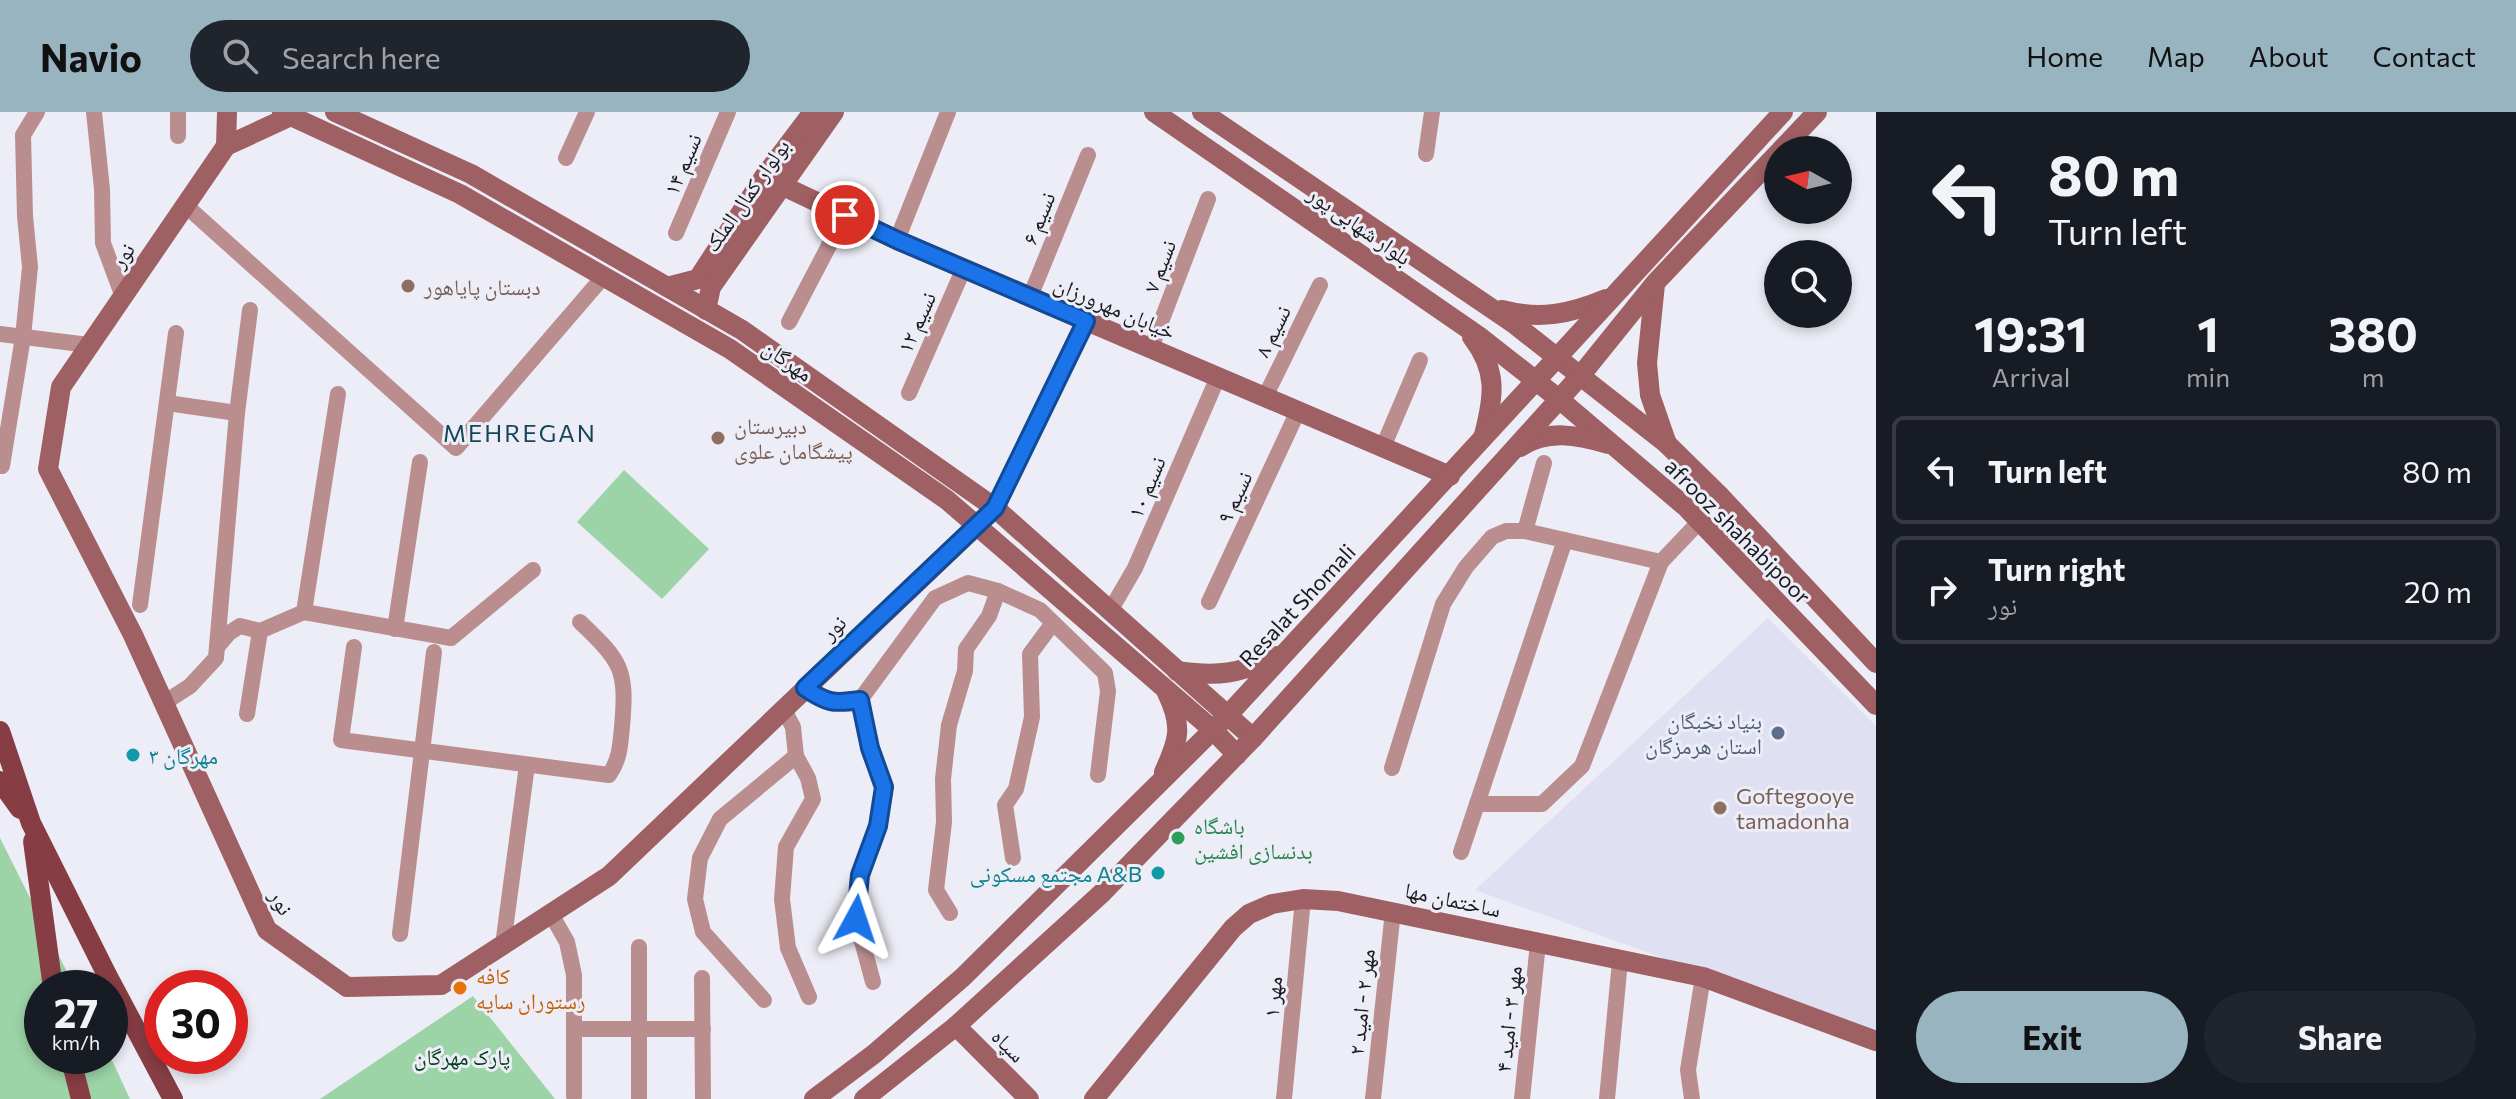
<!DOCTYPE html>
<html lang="en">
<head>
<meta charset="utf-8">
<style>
  body { margin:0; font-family:Commissioner,"Noto Naskh Arabic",sans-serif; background:#20242c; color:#f1f3f6; height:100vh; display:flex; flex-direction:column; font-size:30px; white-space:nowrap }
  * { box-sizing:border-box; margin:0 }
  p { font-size:26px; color:#9ea1a6 }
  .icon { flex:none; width:44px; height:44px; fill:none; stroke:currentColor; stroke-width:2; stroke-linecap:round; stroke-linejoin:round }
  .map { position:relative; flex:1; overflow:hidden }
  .side { display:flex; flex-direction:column; background:#171b24; width:640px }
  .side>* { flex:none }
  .banner { background:#171b24; color:#f1f3f6; overflow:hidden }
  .needle { width:52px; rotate:278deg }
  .fabs { position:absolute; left:1764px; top:24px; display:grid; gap:16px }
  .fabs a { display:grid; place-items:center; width:88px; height:88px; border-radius:50%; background:#171b24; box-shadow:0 4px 12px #0003; font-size:40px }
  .speed { position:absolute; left:24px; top:858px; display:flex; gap:16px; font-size:40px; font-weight:700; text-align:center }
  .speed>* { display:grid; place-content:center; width:104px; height:104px; border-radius:50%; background:#171b24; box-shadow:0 4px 12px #0003; line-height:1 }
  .speed small { font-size:20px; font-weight:400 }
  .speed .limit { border:12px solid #d22; background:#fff; color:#111 }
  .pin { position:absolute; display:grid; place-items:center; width:68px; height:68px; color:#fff; margin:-34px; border:4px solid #fff; border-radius:50%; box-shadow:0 2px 8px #0007 }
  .me { position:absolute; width:88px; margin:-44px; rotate:5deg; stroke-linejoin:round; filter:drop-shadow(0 0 6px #0008) }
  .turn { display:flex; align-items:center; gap:28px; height:168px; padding:0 40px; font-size:36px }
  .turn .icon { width:104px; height:104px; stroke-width:2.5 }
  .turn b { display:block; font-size:56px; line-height:68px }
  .eta { display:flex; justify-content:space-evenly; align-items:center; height:136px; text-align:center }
  .eta b { font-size:48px; font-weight:700; line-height:56px }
  .button { display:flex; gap:16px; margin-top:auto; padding:16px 40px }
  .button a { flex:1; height:92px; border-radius:48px; background:#97b4c0; color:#111; font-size:32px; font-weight:700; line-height:92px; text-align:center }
  .button a+a { background:#20242c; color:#f1f3f6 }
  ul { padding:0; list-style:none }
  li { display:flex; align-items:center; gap:24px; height:108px; margin:0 16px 12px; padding:0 24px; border:4px solid #363941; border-radius:12px }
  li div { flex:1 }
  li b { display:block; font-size:30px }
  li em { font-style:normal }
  header { display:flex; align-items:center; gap:48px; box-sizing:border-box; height:112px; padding:0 40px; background:#97b4c0; color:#111 }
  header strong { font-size:38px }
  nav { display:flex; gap:44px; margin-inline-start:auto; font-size:28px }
  .search { width:560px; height:72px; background:#20242c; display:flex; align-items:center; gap:20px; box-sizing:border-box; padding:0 28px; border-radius:44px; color:#9ea1a6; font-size:30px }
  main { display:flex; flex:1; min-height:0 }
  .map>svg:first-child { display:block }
</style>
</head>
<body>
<header>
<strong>Navio</strong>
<div class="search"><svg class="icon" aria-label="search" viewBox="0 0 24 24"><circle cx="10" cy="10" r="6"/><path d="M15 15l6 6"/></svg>Search here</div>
<nav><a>Home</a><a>Map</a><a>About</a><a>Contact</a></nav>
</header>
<main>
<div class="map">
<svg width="1876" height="987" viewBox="0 0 1876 987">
  <rect width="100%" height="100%" fill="#ededf7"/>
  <polygon fill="#dfe0f1" points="1768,506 1876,614 1876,923 1475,778"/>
  <g fill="#9cd3a7">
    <polygon points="624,358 709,437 662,487 577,410"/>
    <polygon points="0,726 75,876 42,876 42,944 110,944 130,987 0,987"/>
    <polygon points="473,884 555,987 320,987"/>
  </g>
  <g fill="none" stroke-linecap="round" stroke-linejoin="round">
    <g stroke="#ba8e8f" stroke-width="16">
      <polyline points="94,0 102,77 103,131 123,185"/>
      <polyline points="178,24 178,0"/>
      <polyline points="1426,42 1432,0"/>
      <polyline points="566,46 587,0"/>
      <polyline points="185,93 456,336 604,164"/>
      <polyline points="676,121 728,0"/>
      <polyline points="897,128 948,0"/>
      <polyline points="1030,185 1088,43"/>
      <polyline points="789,210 845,103"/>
      <polyline points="0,222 89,233"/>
      <polyline points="1151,236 1208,87"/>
      <polyline points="909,281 964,156"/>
      <polyline points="1265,285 1320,173"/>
      <polyline points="167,291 237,301"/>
      <polyline points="1383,335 1420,248"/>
      <polyline points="2,354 23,225 30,155 25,104 23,23 37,0"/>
      <polyline points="995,396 1086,209"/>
      <polyline points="1525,419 1544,351"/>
      <polyline points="1209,490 1298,299"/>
      <polyline points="140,493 176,221"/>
      <polyline points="1110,499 1135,456 1218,265"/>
      <polyline points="304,500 451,526 533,458"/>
      <polyline points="395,517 420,350"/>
      <polyline points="260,519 304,500 338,282"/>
      <polyline points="217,535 229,521 240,514 260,519 247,602"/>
      <path d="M354 535 341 628 609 663C620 647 620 634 622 615 627 557 622 550 580 510"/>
      <path d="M805 576C827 591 833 592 860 588L935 486 968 471 998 479 1040 498 1105 561 1108 579 1098 663"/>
      <polyline points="860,588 870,636 884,675 878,714 860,763 856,807 873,870"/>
      <polyline points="164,591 190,574 216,546 237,301 250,198"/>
      <polyline points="783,596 793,615 796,644 808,666 813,687 786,735 782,787 788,836 809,885"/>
      <polyline points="1392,656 1443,492 1466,455 1492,425 1506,419 1525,419 1661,450"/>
      <polyline points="1477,692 1542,692 1582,654 1661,450 1700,409"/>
      <polyline points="1461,740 1565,428"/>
      <polyline points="1013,746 1005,693 1016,677 1032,605 1030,542 1053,511"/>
      <polyline points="950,801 936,778 944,710 943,667 949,613 965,559 966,537 989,504 998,479"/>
      <polyline points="551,802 567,830 574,863 574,984"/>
      <polyline points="400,822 434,540"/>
      <polyline points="503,833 527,653"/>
      <polyline points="639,835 639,987"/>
      <polyline points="702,866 703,987"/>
      <polyline points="764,888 703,820 695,787 700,746 720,707 796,644"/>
      <polyline points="574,917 703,917"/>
      <polyline points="1284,987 1303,787"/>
      <polyline points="1373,987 1393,799"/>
      <polyline points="1522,987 1538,831"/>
      <polyline points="1607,987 1620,849"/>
      <polyline points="1692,987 1688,958 1703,865"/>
    </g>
    <g stroke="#9e6063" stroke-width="20">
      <polyline points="227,0 226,34 291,4"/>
      <polyline points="282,0 460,82 730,237 947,388 1213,618 1237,643"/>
      <polyline points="335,0 471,62 742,218 995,396 1253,626"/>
      <polyline points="1154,0 1480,225 1559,287 1687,396 1876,593"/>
      <polyline points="1202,0 1513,211 1667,332 1721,385 1876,551"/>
      <polyline points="226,34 61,275 48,357 133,523 267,818 347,875 441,873 609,764 995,396"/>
      <polyline points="1781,38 1817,0"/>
      <polyline points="764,65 897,128 1450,364"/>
      <polyline points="1655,172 1647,251 1650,283 1667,332"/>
      <polyline points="667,175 698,167 764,65 813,0"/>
      <polyline points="706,198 711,175 834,0"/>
      <path d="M1502 198C1540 208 1570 202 1606 187"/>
      <path d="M1472 225C1498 259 1494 284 1484 323"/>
      <path d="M1520 335C1548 317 1577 323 1608 332"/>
      <path d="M1177 559C1218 565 1239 562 1277 544"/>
      <path d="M1164 660C1179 628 1183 614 1167 581"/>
      <polyline points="956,914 1029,987"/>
      <polyline points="814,987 874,942 963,865 1228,603 1783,0"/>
      <polyline points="864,987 956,914 1102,781 1253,626 1581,263 1656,170 1778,41"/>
      <polyline points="1094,987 1233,816 1249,802 1272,792 1303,787 1338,789 1703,865 1876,929"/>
    </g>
    <g stroke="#873d44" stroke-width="20">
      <polyline points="0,619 31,711 107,863 173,987"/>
      <polyline points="0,669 20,697"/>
      <polyline points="33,729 53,876"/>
      <polyline points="70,944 81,987"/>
    </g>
  </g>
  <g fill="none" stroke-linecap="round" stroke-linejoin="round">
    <g stroke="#114b97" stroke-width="20">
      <path id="route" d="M845 103 897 128 1086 209 995 396 805 576C827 591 833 592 860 588L870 636 884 675 878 714 860 763 856 807"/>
    </g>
    <use href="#route" stroke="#1a73e8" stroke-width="14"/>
  </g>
  <g fill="#8d6e63" stroke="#ededf7" stroke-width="3">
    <circle cx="408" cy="174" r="8"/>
    <circle cx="718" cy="326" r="8"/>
    <circle cx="1720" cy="696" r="8"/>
  </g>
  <circle fill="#5c6f8a" stroke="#ededf7" stroke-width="3" cx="1778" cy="621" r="8"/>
  <g fill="#0f9aa8" stroke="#ededf7" stroke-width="3">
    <circle cx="133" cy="643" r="8"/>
    <circle cx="1158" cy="761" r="8"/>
  </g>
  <circle fill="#2e9e5b" stroke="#ededf7" stroke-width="3" cx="1178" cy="726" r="8"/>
  <circle fill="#e8710a" stroke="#ededf7" stroke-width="3" cx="460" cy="876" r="8"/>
  <g text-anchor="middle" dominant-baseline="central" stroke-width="6" stroke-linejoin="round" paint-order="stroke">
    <g font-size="22" fill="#1a1b1e" stroke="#ededf7">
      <text transform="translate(682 52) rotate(-67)">نسیم ۱۴</text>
      <text transform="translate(746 83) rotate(-55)">بولوار کمال الملک</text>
      <text transform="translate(1038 106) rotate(-68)">نسیم ۶</text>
      <text transform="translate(1360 113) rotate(35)">بلوار شهابی پور</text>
      <text transform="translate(122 143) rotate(-56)">نور</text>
      <text transform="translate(1159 154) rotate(-69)">نسیم ۷</text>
      <text transform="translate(1115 195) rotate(23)">خیابان مهرورزان</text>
      <text transform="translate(916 210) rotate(-66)">نسیم ۱۲</text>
      <text transform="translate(1272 219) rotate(-64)">نسیم ۸</text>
      <text transform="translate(788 248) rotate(35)">مهرگان</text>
      <text transform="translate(1146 375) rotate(-67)">نسیم ۱۰</text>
      <text transform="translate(1234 385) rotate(-65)">نسیم ۹</text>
      <text transform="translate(1738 419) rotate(45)">afrooz shahabipoor</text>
      <text transform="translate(1297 493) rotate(-47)">Resalat Shomali</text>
      <text transform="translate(833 515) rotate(-44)">نور</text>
      <text transform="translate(1453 787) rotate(12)">ساختمان مها</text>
      <text transform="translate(282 790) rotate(61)">نور</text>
      <text transform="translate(1272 885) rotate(-85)">مهر ۱</text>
      <text transform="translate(1361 890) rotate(-84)">مهر ۲ - امید ۲</text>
      <text transform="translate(1508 907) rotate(-84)">مهر ۳ - امید ۴</text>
      <text transform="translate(1009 933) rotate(45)">سپاه</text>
    </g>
    <g font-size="22" fill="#785e54" stroke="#ededf7" text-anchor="start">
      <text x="424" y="174">دبستان پایاهور</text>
      <text x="734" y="313">دبیرستان<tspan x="734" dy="25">پیشگامان علوی</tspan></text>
      <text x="1736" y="683">Goftegooye<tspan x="1736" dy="25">tamadonha</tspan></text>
    </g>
    <g font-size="22" fill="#4e5e75" stroke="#ededf7" text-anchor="end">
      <text x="1762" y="608">بنیاد نخبگان<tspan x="1762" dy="25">استان هرمزگان</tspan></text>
    </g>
    <g font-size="22" fill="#0d838f" stroke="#ededf7" text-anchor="start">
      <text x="149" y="643">مهرگان ۳</text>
      <text x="1142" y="761" text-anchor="end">مجتمع مسکونی A&amp;B</text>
    </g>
    <g font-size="22" fill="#27864d" stroke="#ededf7" text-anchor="start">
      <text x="1194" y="713">باشگاه<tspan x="1194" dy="25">بدنسازی افشین</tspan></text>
    </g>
    <g font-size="22" fill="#c56008" stroke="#ededf7" text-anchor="start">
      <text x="476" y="863">کافه<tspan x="476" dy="25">رستوران سایه</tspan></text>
    </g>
    <g font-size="22" fill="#003f18" stroke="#ededf7">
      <text x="462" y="944">پارک مهرگان</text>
    </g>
    <g font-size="24" letter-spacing="2" fill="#144658" stroke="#ededf7">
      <text x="520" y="320">MEHREGAN</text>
    </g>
  </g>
</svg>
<div class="fabs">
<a><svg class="needle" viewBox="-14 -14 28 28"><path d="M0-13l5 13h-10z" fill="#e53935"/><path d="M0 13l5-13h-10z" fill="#9ea1a6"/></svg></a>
<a><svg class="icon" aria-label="search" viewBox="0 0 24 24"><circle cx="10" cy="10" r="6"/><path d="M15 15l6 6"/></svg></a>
</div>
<div class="speed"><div>27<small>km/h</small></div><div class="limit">30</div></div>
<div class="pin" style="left:845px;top:103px;background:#d93025"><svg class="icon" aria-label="arrive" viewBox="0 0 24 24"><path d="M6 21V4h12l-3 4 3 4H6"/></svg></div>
<svg class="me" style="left:856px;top:807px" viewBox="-20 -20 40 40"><path d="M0-17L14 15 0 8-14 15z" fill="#1a73e8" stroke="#fff" stroke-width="4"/></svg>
</div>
<section class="side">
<div class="banner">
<div class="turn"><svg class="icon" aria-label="left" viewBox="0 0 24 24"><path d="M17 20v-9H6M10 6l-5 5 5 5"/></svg><div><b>80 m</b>Turn left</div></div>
</div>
<div class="eta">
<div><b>19:31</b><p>Arrival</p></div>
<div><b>1</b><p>min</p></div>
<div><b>380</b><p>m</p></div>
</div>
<ul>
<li><svg class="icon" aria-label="left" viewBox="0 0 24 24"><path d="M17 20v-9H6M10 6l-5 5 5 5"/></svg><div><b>Turn left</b></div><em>80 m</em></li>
<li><svg class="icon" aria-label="right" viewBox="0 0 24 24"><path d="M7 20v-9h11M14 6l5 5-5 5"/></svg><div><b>Turn right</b><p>نور</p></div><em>20 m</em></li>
</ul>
<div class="button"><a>Exit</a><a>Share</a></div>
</section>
</main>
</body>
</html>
